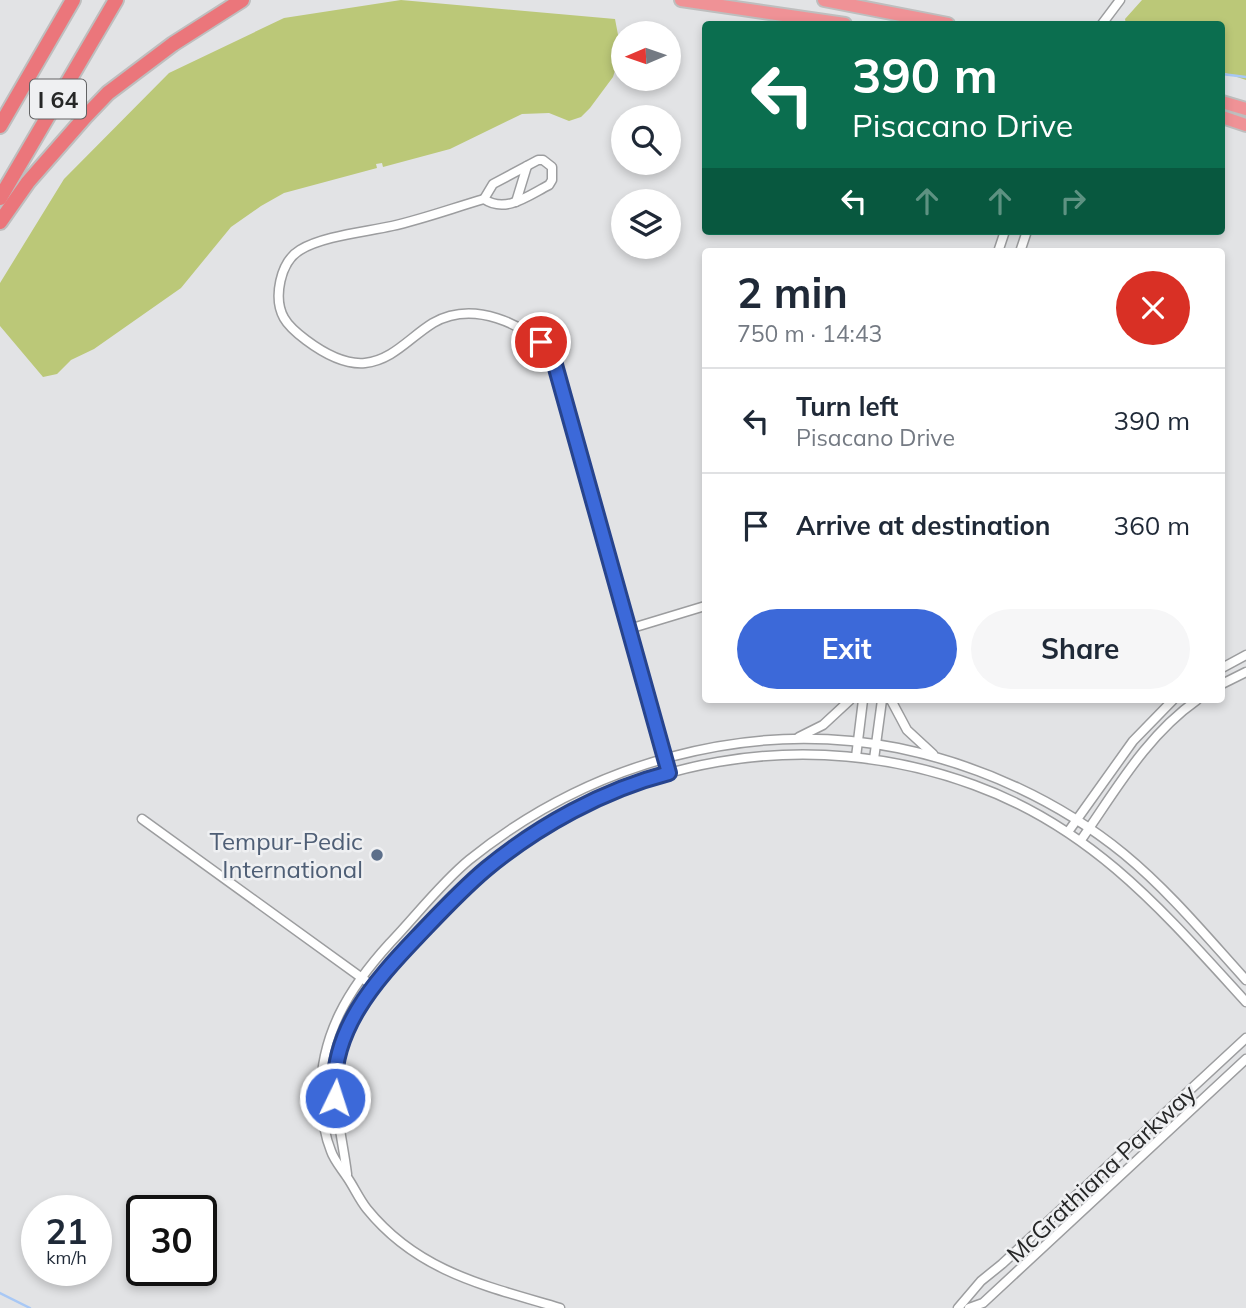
<!DOCTYPE html>
<html lang="en">
<head>
<meta charset="utf-8">
<style>
  body { margin:0; font-family:Mulish,sans-serif; background:#f6f6f7; color:#1f2937; height:100vh; display:flex; flex-direction:column; font-size:26px; white-space:nowrap }
  * { box-sizing:border-box; margin:0 }
  p { font-size:23px; color:#747a83 }
  .icon { flex:none; width:38px; height:38px; fill:none; stroke:currentColor; stroke-width:2; stroke-linecap:round; stroke-linejoin:round }
  .map { position:relative; flex:1; overflow:hidden }
  .sheet { position:absolute; left:702px; top:248px; width:523px; height:455px; display:flex; flex-direction:column; background:#fff; border-radius:7px; box-shadow:0 4px 10px #0003 }
  .sheet>* { flex:none }
  .guide { position:absolute; left:702px; top:21px; width:523px; height:214px; border-radius:7px; box-shadow:0 4px 10px #0003; background:#0b6e4f; color:#fff; overflow:hidden }
  .needle { width:46px; rotate:268deg }
  .tools { position:absolute; left:611px; top:21px; display:grid; gap:14px }
  .tools a { display:grid; place-items:center; width:70px; height:70px; border-radius:50%; background:#fff; box-shadow:0 4px 10px #0003; font-size:35px }
  .speed { position:absolute; left:21px; top:1195px; display:flex; gap:14px; font-size:35px; font-weight:700; text-align:center }
  .speed>* { display:grid; place-content:center; width:91px; height:91px; border-radius:50%; background:#fff; box-shadow:0 4px 10px #0003; line-height:1 }
  .speed small { font-size:18px; font-weight:400 }
  .speed .limit { border:4px solid #111; border-radius:10px; background:#fff; color:#111 }
  .pin { position:absolute; display:grid; place-items:center; width:60px; height:60px; color:#fff; margin:-30px; border:4px solid #fff; border-radius:50%; box-shadow:0 2px 7px #0007 }
  .me { position:absolute; width:77px; margin:-38px; rotate:4deg; stroke-linejoin:round; filter:drop-shadow(0 0 5px #0008) }
  .turn { display:flex; align-items:center; gap:24px; height:147px; padding:0 35px; font-size:32px }
  .turn .icon { width:91px; height:91px; stroke-width:2.5 }
  .turn b { display:block; font-size:49px; line-height:60px }
  .lanes { display:flex; align-items:center; height:66px; padding:0 35px; background:#0003; justify-content:center; gap:35px; direction:ltr }
  .lanes .off { opacity:.35 }
  .round { display:grid; place-items:center; flex:none; width:74px; height:74px; border-radius:37px; background:#f6f6f7 }
  .headline { display:flex; align-items:center; justify-content:space-between; height:119px; padding:0 35px }
  h1 { font-size:42px; font-weight:700; line-height:52px }
  .action { display:flex; gap:14px; margin-top:auto; padding:14px 35px }
  .action a { flex:1; height:80px; border-radius:42px; background:#3c69d9; color:#fff; font-size:28px; font-weight:700; line-height:80px; text-align:center }
  .action a+a { background:#f6f6f7; color:#1f2937 }
  ul { padding:0; list-style:none }
  li { display:flex; align-items:center; gap:21px; height:105px; padding:0 35px; border-top:2px solid #e0e1e3 }
  li div { flex:1 }
  li b { display:block; font-size:26px }
  li em { font-style:normal }
  .map>svg:first-child { display:block }
</style>
</head>
<body>
<div class="map">
<svg width="1246" height="1308" viewBox="0 0 1246 1308">
  <rect width="100%" height="100%" fill="#e2e3e5"/>
  <g fill="#bbc878">
    <polygon points="401,0 615,19 619,40 618,61 613,77 590,108 581,117 569,121 549,113 522,114 450,149 383,167 382,163 376,164 377,168 284,193 261,206 231,227 181,288 94,349 71,360 57,374 43,377 0,326 0,283 64,179 169,73 284,18"/>
    <polygon points="1142,0 1246,0 1246,80 1222,72 1222,24 1126,24 1125,19"/>
  </g>
  <g fill="none" stroke-linecap="round" stroke-linejoin="round">
    <g stroke="#a8c8f5" stroke-width="2.5">
      <polyline points="1222,74 1246,77"/>
      <polyline points="0,1293 30,1308"/>
    </g>
    <g stroke="#9c9d9f" stroke-width="11">
      <g id="minor">
        <polyline points="1102,24 1120,0"/>
        <path d="M538 160H543L552 167V180L549 185C529 195 506 214 484 199L493 184Z"/>
        <path d="M484 199C453 208 423 219 392 226 365 232 323 236 300 250 280 262 273 298 284 318 289 327 298 334 306 340 322 352 343 365 365 363 393 360 410 337 433 323 473 300 524 323 552 354L669 773"/>
        <polyline points="516,202 527,166"/>
        <polyline points="998,252 1005,231"/>
        <polyline points="1020,252 1027,231"/>
        <polyline points="629,629 705,606"/>
        <polyline points="1222,668 1246,655"/>
        <polyline points="1222,684 1246,672"/>
        <polyline points="891,700 907,730 933,754"/>
        <polyline points="799,737 823,725 850,700"/>
        <polyline points="856,757 863,700"/>
        <polyline points="874,759 882,700"/>
        <polyline points="142,819 373,986"/>
        <polyline points="1068,832 1133,741 1173,700"/>
        <path d="M1081 840C1116 790 1146 736 1197 700"/>
        <path d="M347 1174C341 1126 327 1088 343 1039 358 994 395 959 428 926 446 907 464 887 485 870 621 756 808 724 974 785 1093 828 1164 912 1246 1002"/>
        <path d="M560 1308C486 1286 418 1272 367 1209 359 1199 354 1187 347 1177 341 1168 334 1160 331 1151 324 1134 322 1117 321 1099 319 1036 349 988 390 943 416 916 440 884 469 860 588 764 746 718 898 748 980 765 1059 801 1124 854 1169 891 1207 937 1246 980"/>
        <polyline points="958,1308 981,1281 1002,1264 1246,1038"/>
        <polyline points="969,1308 983,1303 1246,1059"/>
      </g>
    </g>
    <g stroke="#bebebe" stroke-width="16">
      <g id="trunk">
        <polyline points="681,0 845,24"/>
        <polyline points="824,0 948,24"/>
        <polyline points="1222,102 1246,109"/>
        <polyline points="1222,117 1246,125"/>
      </g>
    </g>
    <g stroke="#bebebe" stroke-width="18">
      <g id="motorway">
        <polyline points="0,126 73,0"/>
        <polyline points="0,198 116,0"/>
        <polyline points="0,222 28,182 85,117 108,93 173,44 242,0"/>
      </g>
    </g>
    <use href="#minor" stroke="#fff" stroke-width="8"/>
    <use href="#trunk" stroke="#ef9296" stroke-width="12"/>
    <use href="#motorway" stroke="#eb767b" stroke-width="14"/>
  </g>
  <g fill="none" stroke-linecap="round" stroke-linejoin="round">
    <g stroke="#27448d" stroke-width="18">
      <path id="route" d="M335 1098C329 1032 375 981 417 937 439 914 461 890 486 869 538 826 603 790 669 773L552 354 541 342"/>
    </g>
    <use href="#route" stroke="#3c69d9" stroke-width="12"/>
  </g>
  <circle fill="#5c6f8a" stroke="#eff0f2" stroke-width="2.5" cx="377" cy="855" r="7"/>
  <g text-anchor="middle" dominant-baseline="central" stroke-width="5" stroke-linejoin="round" paint-order="stroke">
    <rect fill="#eff0f2" stroke="#626364" stroke-width="2" x="30" y="79.5" width="56" height="39" rx="5"/>
    <g font-size="23" font-weight="bold" fill="#262727">
      <text x="58" y="99">I 64</text>
    </g>
    <g font-size="24" fill="#4e5e75" stroke="#eff0f2" text-anchor="end">
      <text x="363" y="841">Tempur-Pedic<tspan x="363" dy="28">International</tspan></text>
    </g>
    <g font-size="24" fill="#262727" stroke="#eff0f2">
      <text transform="translate(1101 1173) rotate(-43)">McGrathiana Parkway</text>
    </g>
  </g>
</svg>
<div class="tools">
<a><svg class="needle" viewBox="-14 -14 28 28"><path d="M0-13l5 13h-10z" fill="#e53935"/><path d="M0 13l5-13h-10z" fill="#747a83"/></svg></a>
<a><svg class="icon" aria-label="search" viewBox="0 0 24 24"><circle cx="10" cy="10" r="6"/><path d="M15 15l6 6"/></svg></a>
<a><svg class="icon" aria-label="layers" viewBox="0 0 24 24"><path d="M12 4l9 5-9 5-9-5zM3 14l9 5 9-5"/></svg></a>
</div>
<div class="speed"><div>21<small>km/h</small></div><div class="limit">30</div></div>
<div class="pin" style="left:541px;top:342px;background:#d93025"><svg class="icon" aria-label="arrive" viewBox="0 0 24 24"><path d="M6 21V4h12l-3 4 3 4H6"/></svg></div>
<svg class="me" style="left:335px;top:1098px" viewBox="-20 -20 40 40"><circle r="17" fill="#3c69d9" stroke="#fff" stroke-width="3"/><path d="M0-11L8 9 0 5-8 9z" fill="#fff"/></svg>
<div class="guide">
<div class="turn"><svg class="icon" aria-label="left" viewBox="0 0 24 24"><path d="M17 20v-9H6M10 6l-5 5 5 5"/></svg><div><b>390 m</b>Pisacano Drive</div></div>
<div class="lanes"><svg class="icon" aria-label="left" viewBox="0 0 24 24"><path d="M17 20v-9H6M10 6l-5 5 5 5"/></svg><svg class="icon off" aria-label="ahead" viewBox="0 0 24 24"><path d="M12 20V5M6 11l6-6 6 6"/></svg><svg class="icon off" aria-label="ahead" viewBox="0 0 24 24"><path d="M12 20V5M6 11l6-6 6 6"/></svg><svg class="icon off" aria-label="right" viewBox="0 0 24 24"><path d="M7 20v-9h11M14 6l5 5-5 5"/></svg></div>
</div>
<section class="sheet">
<div class="headline"><div><h1>2 min</h1><p>750 m · 14:43</p></div><a class="round" style="background:#d93025;color:#fff"><svg class="icon" aria-label="close" viewBox="0 0 24 24"><path d="M6 6l12 12M18 6L6 18"/></svg></a></div>
<ul>
<li><svg class="icon" aria-label="left" viewBox="0 0 24 24"><path d="M17 20v-9H6M10 6l-5 5 5 5"/></svg><div><b>Turn left</b><p>Pisacano Drive</p></div><em>390 m</em></li>
<li><svg class="icon" aria-label="arrive" viewBox="0 0 24 24"><path d="M6 21V4h12l-3 4 3 4H6"/></svg><div><b>Arrive at destination</b></div><em>360 m</em></li>
</ul>
<div class="action"><a>Exit</a><a>Share</a></div>
</section>
</div>
</body>
</html>
